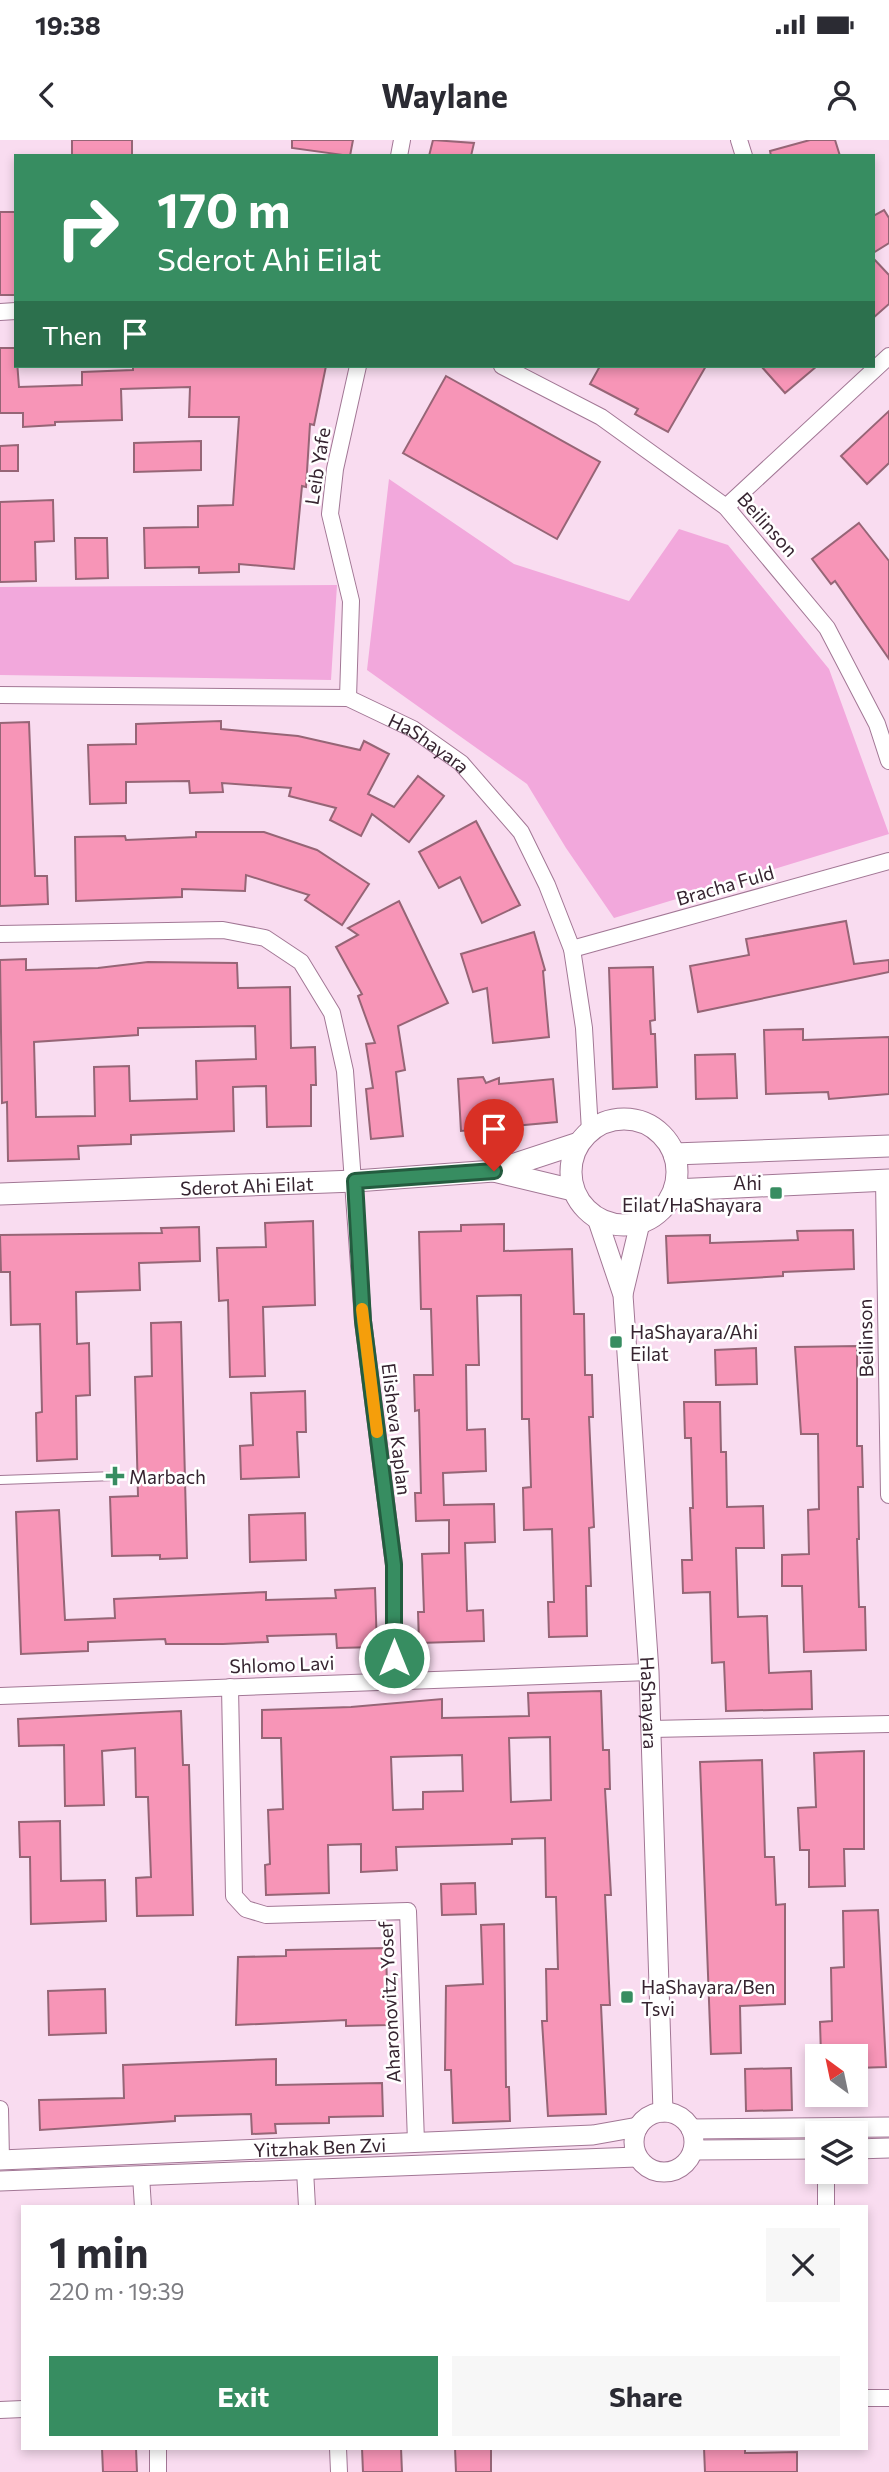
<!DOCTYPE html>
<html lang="en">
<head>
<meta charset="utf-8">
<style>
  body { margin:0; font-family:Commissioner,sans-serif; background:#f7f7f7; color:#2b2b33; height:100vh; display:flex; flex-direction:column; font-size:26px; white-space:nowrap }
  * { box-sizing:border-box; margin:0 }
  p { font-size:23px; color:#7c7c81 }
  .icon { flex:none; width:38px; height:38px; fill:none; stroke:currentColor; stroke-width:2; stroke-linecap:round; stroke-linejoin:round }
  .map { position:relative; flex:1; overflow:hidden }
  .sheet { position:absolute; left:21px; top:2065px; width:847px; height:245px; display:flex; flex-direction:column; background:#fff; border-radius:0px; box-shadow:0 4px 10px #0003 }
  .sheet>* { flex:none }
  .guide { position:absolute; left:14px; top:14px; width:861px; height:214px; border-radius:0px; box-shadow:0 4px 10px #0003; background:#378d61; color:#fff; overflow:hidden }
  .needle { width:46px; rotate:327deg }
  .fabs { position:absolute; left:805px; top:1904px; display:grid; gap:14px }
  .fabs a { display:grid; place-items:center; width:63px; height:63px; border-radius:0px; background:#fff; box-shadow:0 4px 10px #0003; font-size:35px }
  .pin { position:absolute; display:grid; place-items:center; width:60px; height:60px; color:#fff; margin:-72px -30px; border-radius:50% 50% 50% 0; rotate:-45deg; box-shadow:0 0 7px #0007 }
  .pin .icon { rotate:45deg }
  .me { position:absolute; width:77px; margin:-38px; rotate:0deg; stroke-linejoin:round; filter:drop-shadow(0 0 5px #0008) }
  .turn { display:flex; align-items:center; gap:24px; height:147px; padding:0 28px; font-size:32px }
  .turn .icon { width:91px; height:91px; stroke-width:2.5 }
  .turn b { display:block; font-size:49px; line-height:60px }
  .then { display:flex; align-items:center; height:66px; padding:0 28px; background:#0003; gap:14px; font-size:26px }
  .round { display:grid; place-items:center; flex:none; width:74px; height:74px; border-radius:0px; background:#f7f7f7 }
  .headline { display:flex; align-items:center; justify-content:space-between; height:119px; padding:0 28px }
  h1 { font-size:42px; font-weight:700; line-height:52px }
  .action { display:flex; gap:14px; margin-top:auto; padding:14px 28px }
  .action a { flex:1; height:80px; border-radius:0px; background:#378d61; color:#fff; font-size:28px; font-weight:700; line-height:80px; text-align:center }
  .action a+a { background:#f7f7f7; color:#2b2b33 }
  .status { display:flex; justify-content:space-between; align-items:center; height:49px; padding:0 35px; background:#fff; direction:ltr }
  .status svg { height:19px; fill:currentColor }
  header { display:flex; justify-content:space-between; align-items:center; height:91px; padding:0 28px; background:#fff; font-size:32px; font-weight:700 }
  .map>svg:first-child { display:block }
</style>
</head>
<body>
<div class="status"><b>19:38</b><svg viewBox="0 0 49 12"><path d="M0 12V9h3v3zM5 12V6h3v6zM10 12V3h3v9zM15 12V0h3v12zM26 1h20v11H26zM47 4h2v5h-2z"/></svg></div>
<header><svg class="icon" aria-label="back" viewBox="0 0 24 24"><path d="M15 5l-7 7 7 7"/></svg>Waylane<svg class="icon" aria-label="person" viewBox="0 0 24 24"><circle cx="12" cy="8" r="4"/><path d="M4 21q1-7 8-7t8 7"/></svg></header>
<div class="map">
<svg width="889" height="2332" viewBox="0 0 889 2332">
  <rect width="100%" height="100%" fill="#f9dcf0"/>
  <g fill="#f2a8dc">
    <polygon points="389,339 514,424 629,461 679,389 728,405 829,529 889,694 614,778 566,708 527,644 367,530"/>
    <polygon points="337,445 331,540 0,535 0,447"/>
  </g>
  <g fill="#f795b7" stroke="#966576" stroke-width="2" fill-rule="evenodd">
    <rect x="72" y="0" width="60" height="16"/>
    <polygon points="292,0 353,0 350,16 292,8"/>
    <polygon points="433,0 474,3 471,16 429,16"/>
    <polygon points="810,0 835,0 840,16 771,16 770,11"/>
    <polygon points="884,70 889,78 889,103 873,113 873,76"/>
    <rect x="0" y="72" width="16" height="83"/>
    <polygon points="873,118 889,135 889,164 873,178"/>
    <polygon points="0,208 16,208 19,247 82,245 82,232 133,230 133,226 326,226 314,285 310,284 306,347 302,346 294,429 239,424 239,432 199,433 199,427 145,428 144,388 198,387 198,366 233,365 239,277 189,277 190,247 121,249 122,280 55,282 55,285 23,287 23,273 0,273"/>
    <polygon points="600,226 706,226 668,292 635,274 638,269 590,244"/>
    <polygon points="761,226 817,226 785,253"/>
    <polygon points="446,236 600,322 557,399 403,313"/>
    <polygon points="889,271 889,323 867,344 841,316"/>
    <polygon points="201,301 201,330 134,332 134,303"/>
    <polygon points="18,305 18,331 0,331 0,306"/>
    <polygon points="53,360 54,401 35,402 36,441 0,442 0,362"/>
    <polygon points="859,383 889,421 889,519 835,441 831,444 812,419"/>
    <polygon points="75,398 107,398 108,438 76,439"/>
    <polygon points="221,581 221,589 298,596 360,610 364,601 389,614 368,654 394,667 418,636 444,656 409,702 372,674 361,696 330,680 336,668 289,656 291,648 222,643 223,652 190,653 189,641 126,642 126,663 90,664 88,605 136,604 136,584"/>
    <polygon points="29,582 35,736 47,736 48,764 0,766 0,583"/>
    <polygon points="476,681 520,765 482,783 460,737 439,748 419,712"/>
    <polygon points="196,692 264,692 317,710 369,744 342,785 305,760 309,755 246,735 245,751 182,749 182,757 76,761 75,697 125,696 126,700 196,697"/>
    <polygon points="399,761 448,863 398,886 405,930 396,932 403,996 371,999 366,949 373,948 366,904 375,903 358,856 362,854 336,807 358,795 348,788"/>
    <polygon points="846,781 854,824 889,820 889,832 698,872 690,826 749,815 746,799"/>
    <polygon points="534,792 545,830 543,831 549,897 493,903 487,848 473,852 461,814"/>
    <path d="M26 819V830L98 828 148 822 237 823 238 848 290 847 291 908 315 907 316 945H311V986L267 987 266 946 233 947 234 991 131 995V1004L78 1006 79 1019 8 1021 7 962 2 963 0 820ZM255 886 256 919 196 921 197 959 130 961 129 926 94 927 95 976 36 977 34 902 138 895V888Z"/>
    <polygon points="653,827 655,880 650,881 651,894 655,894 657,947 613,949 609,828"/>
    <polygon points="803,889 803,900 889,897 889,954 829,959 828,952 766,954 764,890"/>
    <polygon points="735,914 737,958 696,959 695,915"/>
    <polygon points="483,937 486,943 499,938 499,944 553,939 557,982 461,991 458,939"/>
    <polygon points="313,1081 315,1165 263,1167 265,1236 230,1237 228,1160 219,1161 217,1108 266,1107 265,1083"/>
    <polygon points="504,1084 504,1111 572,1109 574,1174 584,1174 585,1235 592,1235 593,1277 589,1277 594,1387 589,1388 591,1446 586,1446 587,1496 549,1497 548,1462 554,1462 552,1389 524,1390 523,1348 531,1347 529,1279 522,1279 521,1155 477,1156 479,1225 466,1225 467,1290 485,1289 486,1331 443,1333 444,1365 494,1364 495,1402 465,1403 467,1471 483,1470 484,1501 419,1503 418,1472 424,1472 422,1414 449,1413 449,1380 416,1381 415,1353 421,1353 419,1270 415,1271 414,1235 433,1235 431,1169 421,1169 419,1092 461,1091 461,1085"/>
    <polygon points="199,1087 200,1121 139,1123 140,1150 76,1152 77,1204 89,1203 90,1255 76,1256 77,1319 37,1321 36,1273 42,1272 40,1184 11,1185 10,1132 1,1132 0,1095 162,1093 161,1088"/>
    <polygon points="853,1090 854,1129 783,1132 783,1136 668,1143 666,1096 710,1095 710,1103 798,1100 797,1091"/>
    <polygon points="181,1182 187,1418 160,1419 160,1415 112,1416 110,1357 138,1356 135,1237 152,1236 151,1183"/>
    <polygon points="857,1206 857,1306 862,1306 863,1347 858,1347 859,1399 857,1399 859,1467 865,1467 866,1510 804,1512 802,1446 782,1446 782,1415 809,1414 808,1370 819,1369 818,1294 801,1294 795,1207"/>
    <polygon points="756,1208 757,1244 716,1245 715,1210"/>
    <polygon points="305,1251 306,1292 297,1292 299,1337 241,1339 240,1306 253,1305 251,1253"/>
    <polygon points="684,1262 720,1262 721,1312 726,1312 727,1367 763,1366 764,1408 736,1408 738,1477 767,1476 769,1533 811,1531 812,1569 726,1571 724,1522 712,1523 710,1452 683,1453 682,1420 692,1420 690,1368 693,1368 691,1298 685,1298"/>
    <polygon points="59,1370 65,1480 115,1478 114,1459 266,1452 266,1460 336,1458 335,1450 375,1448 377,1507 337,1508 336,1494 267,1496 268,1502 223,1504 166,1504 165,1499 88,1502 88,1511 21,1514 16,1372"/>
    <polygon points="305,1373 306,1420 250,1422 249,1375"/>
    <path d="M601 1551 603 1610H609L610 1649H605L611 1755H605L610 1865H601L606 1974 548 1976 542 1881H547L546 1829H558L556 1757H546L545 1698 512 1699V1704L396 1707 397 1730 361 1732V1704L328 1705 329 1753 266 1755 265 1725 270 1724 268 1670 283 1669 281 1598H262V1570L351 1567 442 1559V1578L529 1576 528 1553ZM550 1597 551 1660 511 1662 509 1598ZM462 1615 463 1651 423 1652V1669L393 1670 391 1617Z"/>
    <polygon points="181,1571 183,1625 189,1625 193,1775 137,1776 136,1738 151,1737 148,1657 136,1657 135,1608 102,1611 104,1665 65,1666 64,1605 19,1606 18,1579"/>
    <polygon points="864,1611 864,1709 844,1709 845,1746 809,1747 809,1710 800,1710 798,1668 816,1667 814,1613"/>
    <polygon points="762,1620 765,1717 774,1717 776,1765 785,1764 785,1864 740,1866 741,1913 711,1914 700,1622"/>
    <polygon points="60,1681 61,1741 105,1740 106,1781 31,1784 30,1717 20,1717 19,1682"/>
    <polygon points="475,1743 476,1774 442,1775 441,1744"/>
    <polygon points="878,1770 886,1927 856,1928 856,1916 821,1916 820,1882 832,1881 831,1828 844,1827 843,1771"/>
    <polygon points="504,1784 506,1947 509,1947 510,1981 453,1983 451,1930 445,1930 446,1846 483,1844 481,1785"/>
    <polygon points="386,1808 388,1885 346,1886 346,1880 236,1885 238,1817 286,1816 286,1810"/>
    <polygon points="105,1849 106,1893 49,1895 48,1851"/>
    <polygon points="276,1919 276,1945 382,1943 383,1976 329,1977 329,1983 275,1984 276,1993 252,1994 251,1974 175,1976 175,1981 40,1990 39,1960 124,1958 123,1925"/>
    <polygon points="791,1928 792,1970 746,1971 745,1929"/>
    <polygon points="102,2308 136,2308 137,2332 103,2332"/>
    <polygon points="362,2308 401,2308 402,2332 363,2332"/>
    <polygon points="455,2308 491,2308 491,2332 456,2332"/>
    <polygon points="704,2308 745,2308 745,2313 797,2312 797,2332 705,2332"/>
  </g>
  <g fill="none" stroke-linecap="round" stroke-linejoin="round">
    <g stroke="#a27795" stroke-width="10">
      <polyline id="service" points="0,1340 115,1336"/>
    </g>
    <g stroke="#a27795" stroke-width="18">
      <g id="minor">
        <polyline points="739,0 744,16"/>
        <polyline points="399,16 402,0"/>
        <polyline points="0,172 16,171"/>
        <polyline points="502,226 601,277 726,367 827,488 877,584 889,621"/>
        <polyline points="726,367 889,216"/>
        <path id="s1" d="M0 555 348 558 413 589 461 623 521 692 547 745 572 809 584 888 590 991"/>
        <polyline points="348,558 351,461 330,374 335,329 358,226"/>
        <polyline points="0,794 223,790 265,798 301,822 332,873 345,931 363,1181 394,1425 394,1541"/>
        <polyline points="572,809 889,721"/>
        <polyline points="884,1040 889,1355"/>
        <polyline points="230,1547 234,1756 246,1769 266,1775 408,1771 416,2002"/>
        <polyline points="0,1556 649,1532"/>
        <polyline points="651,1589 889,1584"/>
        <polyline points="0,1969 1,2020"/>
        <polyline points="305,2030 307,2067"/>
        <polyline points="826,2032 826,2067"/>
        <polyline points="141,2036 143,2067"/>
        <polyline points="866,2258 889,2258"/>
        <polyline points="0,2270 23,2269"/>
        <polyline points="338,2308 339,2332"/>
        <polyline points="158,2332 158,2308"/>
      </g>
    </g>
    <g stroke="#a27795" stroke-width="21">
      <g id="tertiary">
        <path id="s2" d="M597 1078 623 1155 649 1532 663 1972"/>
        <polyline points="623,1154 640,1083"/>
        <circle cx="664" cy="2002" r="30"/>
        <polyline points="691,1989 889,1987"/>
        <polyline points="856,2009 889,2008"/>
        <polyline points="693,2010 817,2009"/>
        <path id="s3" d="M0 2020 593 1995 638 1987"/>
        <polyline points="0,2041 637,2017"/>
      </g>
    </g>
    <g stroke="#a27795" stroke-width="23">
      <g id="secondary">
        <circle cx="624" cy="1032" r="53"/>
        <polyline points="674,1014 889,1006"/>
        <polyline points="494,1031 573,1050"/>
        <polyline points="674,1050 889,1040"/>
        <path id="s4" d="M0 1054 355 1041 494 1031 579 1003"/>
      </g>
    </g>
    <use href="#service" stroke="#fff" stroke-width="8"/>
    <use href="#minor" stroke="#fff" stroke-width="16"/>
    <use href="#tertiary" stroke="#fff" stroke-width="19"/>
    <use href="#secondary" stroke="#fff" stroke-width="21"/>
  </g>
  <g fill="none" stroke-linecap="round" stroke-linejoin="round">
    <g stroke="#245c3f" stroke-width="18">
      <polyline id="route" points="394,1518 394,1425 363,1181 355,1041 494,1031"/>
    </g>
    <use href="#route" stroke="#378d61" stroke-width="12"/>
    <polyline stroke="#f59e0b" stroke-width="12" points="362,1169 377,1292"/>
  </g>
  <g fill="#378d61" stroke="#fff" stroke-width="2.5">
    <rect x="769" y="1046" width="14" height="14" rx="3.5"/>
    <rect x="609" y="1195" width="14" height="14" rx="3.5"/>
    <path d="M111.5 1325.5h7v7h7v7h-7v7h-7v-7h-7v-7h7z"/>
    <rect x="620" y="1850" width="14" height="14" rx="3.5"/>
  </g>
  <g text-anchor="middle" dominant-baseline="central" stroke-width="5" stroke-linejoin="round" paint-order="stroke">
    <g font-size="19" fill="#362430" stroke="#fff">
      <text transform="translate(317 326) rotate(-81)">Leib Yafe</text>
      <text transform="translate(768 384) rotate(48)">Beilinson</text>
      <text stroke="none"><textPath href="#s1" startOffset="441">HaShayara</textPath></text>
      <text transform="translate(725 745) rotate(-16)">Bracha Fuld</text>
      <text stroke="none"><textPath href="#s4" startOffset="247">Sderot Ahi Eilat</textPath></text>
      <text transform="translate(865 1198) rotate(-91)">Beilinson</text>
      <text transform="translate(397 1289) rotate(83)">Elisheva Kaplan</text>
      <text transform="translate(282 1524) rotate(-2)">Shlomo Lavi</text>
      <text stroke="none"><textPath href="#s2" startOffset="490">HaShayara</textPath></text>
      <text transform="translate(389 1862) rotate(-93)">Aharonovitz, Yosef</text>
      <text stroke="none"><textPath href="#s3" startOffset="320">Yitzhak Ben Zvi</textPath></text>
    </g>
    <g font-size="19" fill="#362430" stroke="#fff" text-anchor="start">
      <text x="762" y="1042" text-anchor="end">Ahi<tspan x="762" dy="22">Eilat/HaShayara</tspan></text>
      <text x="630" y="1191">HaShayara/Ahi<tspan x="630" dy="22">Eilat</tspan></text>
      <text x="129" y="1336">Marbach</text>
      <text x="641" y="1846">HaShayara/Ben<tspan x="641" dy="22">Tsvi</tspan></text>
    </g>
  </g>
</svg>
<div class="fabs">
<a><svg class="needle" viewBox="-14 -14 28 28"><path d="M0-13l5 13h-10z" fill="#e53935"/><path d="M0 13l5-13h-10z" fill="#7c7c81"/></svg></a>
<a><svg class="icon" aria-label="layers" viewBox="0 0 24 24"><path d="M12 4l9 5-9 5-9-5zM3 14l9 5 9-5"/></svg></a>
</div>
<div class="pin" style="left:494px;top:1031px;background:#d93025"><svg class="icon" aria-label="arrive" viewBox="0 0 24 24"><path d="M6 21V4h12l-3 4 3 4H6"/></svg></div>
<svg class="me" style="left:394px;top:1518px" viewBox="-20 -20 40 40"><circle r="17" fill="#378d61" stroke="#fff" stroke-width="3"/><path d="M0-11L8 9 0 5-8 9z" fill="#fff"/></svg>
<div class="guide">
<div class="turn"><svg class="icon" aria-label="right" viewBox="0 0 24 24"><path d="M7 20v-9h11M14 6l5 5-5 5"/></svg><div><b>170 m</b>Sderot Ahi Eilat</div></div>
<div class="then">Then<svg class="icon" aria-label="arrive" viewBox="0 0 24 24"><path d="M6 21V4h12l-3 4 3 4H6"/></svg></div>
</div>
<section class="sheet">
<div class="headline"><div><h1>1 min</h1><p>220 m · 19:39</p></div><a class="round"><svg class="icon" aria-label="close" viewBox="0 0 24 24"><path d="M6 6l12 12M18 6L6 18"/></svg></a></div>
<div class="action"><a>Exit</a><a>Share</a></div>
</section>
</div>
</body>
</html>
